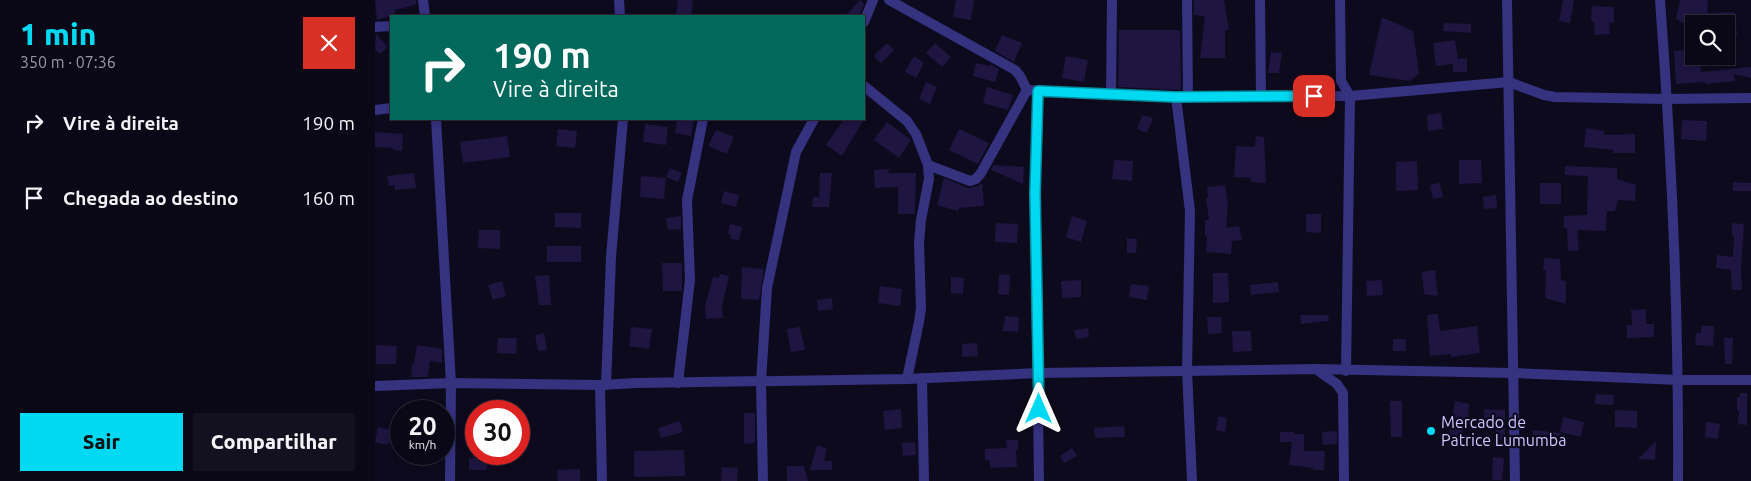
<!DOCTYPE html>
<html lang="pt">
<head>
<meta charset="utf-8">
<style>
  body { margin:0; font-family:Ubuntu,sans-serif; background:#13111f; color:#f1f3f6; height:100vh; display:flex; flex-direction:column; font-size:19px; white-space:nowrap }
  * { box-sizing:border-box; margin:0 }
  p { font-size:16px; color:#999aa1 }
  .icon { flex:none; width:28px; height:28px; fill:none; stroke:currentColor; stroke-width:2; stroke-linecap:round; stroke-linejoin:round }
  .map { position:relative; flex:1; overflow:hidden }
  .details { display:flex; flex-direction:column; background:#0a0816; width:375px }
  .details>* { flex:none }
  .top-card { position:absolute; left:15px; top:15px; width:475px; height:105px; border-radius:0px; box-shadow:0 2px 8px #0003,0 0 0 1px #2a2935; background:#00695c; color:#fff; overflow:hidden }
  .tools { position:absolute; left:1310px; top:15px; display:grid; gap:10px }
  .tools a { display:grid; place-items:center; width:50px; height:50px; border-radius:0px; background:#0a0816; box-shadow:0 2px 8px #0003,0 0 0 1px #2a2935; font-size:25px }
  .speed { position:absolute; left:15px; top:400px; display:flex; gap:10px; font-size:25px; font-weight:700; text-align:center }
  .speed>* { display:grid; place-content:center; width:65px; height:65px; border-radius:50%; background:#0a0816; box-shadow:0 2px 8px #0003,0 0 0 1px #2a2935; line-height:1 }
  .speed small { font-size:12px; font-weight:400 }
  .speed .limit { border:8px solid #d22; background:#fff; color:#111 }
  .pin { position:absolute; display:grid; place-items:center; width:42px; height:42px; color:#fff; margin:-21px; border-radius:10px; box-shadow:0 2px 8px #0006 }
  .me { position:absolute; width:55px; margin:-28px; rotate:0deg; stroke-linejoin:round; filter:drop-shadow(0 0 4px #0008) }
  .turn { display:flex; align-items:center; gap:18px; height:105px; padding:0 20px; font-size:22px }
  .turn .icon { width:65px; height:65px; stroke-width:2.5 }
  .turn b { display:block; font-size:35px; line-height:42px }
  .round { display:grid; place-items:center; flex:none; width:52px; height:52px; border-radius:0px; background:#13111f }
  .head { display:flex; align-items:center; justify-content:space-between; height:85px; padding:0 20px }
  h1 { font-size:30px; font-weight:800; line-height:38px; color:#00d9f2 }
  .primary-button { display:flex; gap:10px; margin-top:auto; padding:10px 20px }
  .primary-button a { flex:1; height:58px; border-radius:0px; background:#00d9f2; color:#111; font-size:20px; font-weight:800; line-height:58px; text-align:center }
  .primary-button a+a { background:#13111f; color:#f1f3f6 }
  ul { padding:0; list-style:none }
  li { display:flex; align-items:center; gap:15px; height:75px; padding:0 20px }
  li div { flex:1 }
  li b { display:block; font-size:19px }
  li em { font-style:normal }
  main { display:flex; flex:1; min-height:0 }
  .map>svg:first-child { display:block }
</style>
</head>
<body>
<main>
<section class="details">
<div class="head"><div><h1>1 min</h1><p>350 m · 07:36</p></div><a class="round" style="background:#d93025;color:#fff"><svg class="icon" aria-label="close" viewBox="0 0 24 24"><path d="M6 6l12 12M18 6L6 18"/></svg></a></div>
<ul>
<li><svg class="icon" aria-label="right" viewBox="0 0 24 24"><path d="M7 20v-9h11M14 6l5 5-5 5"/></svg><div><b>Vire à direita</b></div><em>190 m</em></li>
<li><svg class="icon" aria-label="arrive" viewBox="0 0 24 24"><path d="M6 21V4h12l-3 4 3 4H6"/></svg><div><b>Chegada ao destino</b></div><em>160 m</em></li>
</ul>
<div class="primary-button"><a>Sair</a><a>Compartilhar</a></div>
</section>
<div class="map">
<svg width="1376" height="481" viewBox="0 0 1376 481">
  <rect width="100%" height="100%" fill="#0e0a1e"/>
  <g fill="#1e1540">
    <polygon points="0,0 41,0 42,4 21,10 19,15 2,20"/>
    <polygon points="303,0 318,0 316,16 301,16"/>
    <polygon points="485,0 489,4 484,16 470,16"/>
    <polygon points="581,0 599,0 596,20 578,17"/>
    <polygon points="819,0 849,0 854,30 850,30 850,58 825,58 830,16 819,15"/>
    <polygon points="1188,0 1199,0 1195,23 1184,21"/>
    <polygon points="1305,0 1333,0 1332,13 1360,12 1362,36 1351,36 1351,24 1319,24 1319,30 1301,19"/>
    <polygon points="1217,6 1239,7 1239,23 1234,22 1235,34 1220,35 1219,22 1216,21"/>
    <polygon points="1007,17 1038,31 1044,73 1035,81 994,75"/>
    <polygon points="1069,23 1096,24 1096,33 1068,31"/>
    <polygon points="744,30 805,30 806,90 743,87"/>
    <polygon points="1,34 13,47 5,54 0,49"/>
    <polygon points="627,35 647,43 639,62 620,51"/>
    <polygon points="1080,40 1083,59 1092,58 1092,72 1078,72 1078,64 1061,66 1058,43"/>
    <polygon points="512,43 519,50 506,63 499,56"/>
    <polygon points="560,43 576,57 567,67 551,53"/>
    <polygon points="1319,49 1319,56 1324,56 1326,72 1376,67 1376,78 1359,74 1360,81 1331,84 1330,82 1301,84 1299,51"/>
    <polygon points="896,52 907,53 904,73 893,73"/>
    <polygon points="539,56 549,63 541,78 530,72"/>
    <polygon points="691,56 713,60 709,82 687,78"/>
    <polygon points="601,63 614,66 615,64 624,69 620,82 598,76"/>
    <polygon points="551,82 562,87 555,104 544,99"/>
    <polygon points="612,87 638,95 633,110 608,103"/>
    <polygon points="1066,113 1068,129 1053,131 1052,115"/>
    <polygon points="767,115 778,118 772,133 762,129"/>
    <polygon points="302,119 319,119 316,136 300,133"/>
    <polygon points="469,119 489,119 467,156 451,145"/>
    <polygon points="1307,120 1332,121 1331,141 1306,139"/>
    <polygon points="512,122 536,140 524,158 499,140"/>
    <polygon points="270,124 293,127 291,145 268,142"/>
    <polygon points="1211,128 1229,131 1229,135 1260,134 1260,153 1238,153 1238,150 1209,147"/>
    <polygon points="183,129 202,131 200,148 181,146"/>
    <polygon points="584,129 614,143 603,164 574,150"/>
    <polygon points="341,130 359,137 352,154 333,146"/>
    <polygon points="0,132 28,134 27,151 18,150 18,148 0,147"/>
    <polygon points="132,136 135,157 88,163 85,142"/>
    <polygon points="881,136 889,137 891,183 876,182 876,178 859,177 861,146 880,147"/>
    <polygon points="739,160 758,161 757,181 737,179"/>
    <polygon points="1084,160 1106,160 1107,183 1084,184"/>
    <polygon points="1042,161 1043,190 1021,191 1021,162"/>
    <polygon points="618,165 649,167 648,184 616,170"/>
    <polygon points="1190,166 1242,168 1242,179 1261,185 1260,201 1243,200 1240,211 1232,211 1231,231 1202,230 1204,250 1193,251 1192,228 1189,228 1189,216 1212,215 1213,176 1190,175"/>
    <polygon points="295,168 307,173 303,182 291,177"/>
    <polygon points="515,169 512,173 541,173 540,214 523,214 523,187 500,188 499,170"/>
    <polygon points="39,173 41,188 20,190 20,185 14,186 12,176"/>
    <polygon points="445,173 457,173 454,207 437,207 438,197 444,197"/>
    <polygon points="266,176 291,178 289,199 265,197"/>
    <polygon points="569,178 593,188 603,186 607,183 609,206 584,208 583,211 562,205"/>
    <polygon points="1358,182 1376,183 1376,191 1358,191"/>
    <polygon points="1065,183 1068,197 1058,199 1055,185"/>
    <rect x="1165" y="183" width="21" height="21"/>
    <polygon points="850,185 853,205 851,228 864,226 867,240 857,241 856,254 831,252 832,236 830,236 830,220 834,220 831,198 833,197 832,187"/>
    <polygon points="349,191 364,195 361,207 346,203"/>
    <polygon points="1121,195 1122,208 1109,209 1108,197"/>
    <polygon points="180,213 206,213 206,228 180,227"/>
    <polygon points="931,214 946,214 946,233 931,232"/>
    <polygon points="306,216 306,229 293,230 291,218"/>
    <polygon points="697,216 712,221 706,242 691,237"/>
    <polygon points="621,223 643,224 642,243 620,242"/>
    <polygon points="1357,223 1369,224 1366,268 1367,290 1357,290 1356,270 1341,268 1342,255 1358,257 1359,236 1357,236"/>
    <polygon points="355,224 367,227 364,240 356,239 356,235 353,234"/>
    <polygon points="104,230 125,230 125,249 103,248"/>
    <polygon points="752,238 762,239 761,253 752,253"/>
    <rect x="172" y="246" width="34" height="16"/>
    <polygon points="1169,258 1185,259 1186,280 1191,281 1191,304 1170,298 1171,270 1168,270"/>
    <polygon points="287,263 307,263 307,291 288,291"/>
    <polygon points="367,267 389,269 384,300 366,299"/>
    <polygon points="1060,270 1063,296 1049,294 1047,272"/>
    <polygon points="838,273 853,273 854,302 838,303"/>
    <polygon points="345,274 354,276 347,306 348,318 331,319 330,306 338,277 344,278"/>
    <polygon points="624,274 635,275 634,295 623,294"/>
    <polygon points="174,275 176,305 164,305 160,276"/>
    <polygon points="576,277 589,278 588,294 576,293"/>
    <polygon points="706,280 706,297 687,298 686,281"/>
    <polygon points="1007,280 1008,295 992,296 991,281"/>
    <polygon points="127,281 131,296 118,300 113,285"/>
    <polygon points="903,282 904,292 876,295 875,285"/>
    <polygon points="756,284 774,286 772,300 754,297"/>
    <polygon points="505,286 527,289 525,306 503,303"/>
    <polygon points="457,298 458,309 443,311 442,300"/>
    <polygon points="1271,309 1271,324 1279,324 1279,337 1252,338 1252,325 1257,325 1256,310"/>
    <polygon points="1063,314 1065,331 1102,326 1105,353 1076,357 1076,354 1055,356 1052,315"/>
    <polygon points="925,315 953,315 954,321 926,324"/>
    <polygon points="630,316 644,317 643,332 628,331"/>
    <polygon points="832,317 846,317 847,333 833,334"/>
    <polygon points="1326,326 1339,326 1338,346 1320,345 1321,333 1326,333"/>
    <polygon points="256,327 277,329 274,349 254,346"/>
    <polygon points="425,327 430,350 416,352 412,329"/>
    <polygon points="713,328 714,337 701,339 699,330"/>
    <polygon points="857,331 876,331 877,351 858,352"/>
    <polygon points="169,333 172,350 163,351 160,335"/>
    <polygon points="123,338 142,338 141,354 122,353"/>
    <polygon points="1349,338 1358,338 1357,364 1350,364"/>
    <rect x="1018" y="339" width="13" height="12"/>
    <polygon points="602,343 603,356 587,357 587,344"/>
    <polygon points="1,345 22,346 21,364 1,364"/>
    <polygon points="42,345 67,349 67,363 55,361 53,377 36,377 37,364 39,364"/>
    <polygon points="1365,393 1372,393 1372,425 1363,424 1364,411 1362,411 1362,397 1365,397"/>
    <polygon points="1221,394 1239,395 1238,405 1220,404"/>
    <polygon points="1015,401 1027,401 1027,437 1016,437"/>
    <polygon points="1080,401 1094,404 1093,417 1090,417 1087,437 1074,435"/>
    <polygon points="526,409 527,428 510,430 508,411"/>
    <polygon points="1109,409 1130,410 1130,440 1120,439 1121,418 1109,418"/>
    <polygon points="1240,410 1262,411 1262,428 1240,427"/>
    <polygon points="369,413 380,413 380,443 369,444"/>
    <polygon points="843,416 852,418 850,432 841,430"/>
    <polygon points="1188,417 1209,422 1206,437 1185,432"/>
    <polygon points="305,421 308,432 286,438 283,428"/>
    <polygon points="1331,422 1345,424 1343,439 1330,437"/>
    <polygon points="749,426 750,437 720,438 719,428"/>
    <polygon points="3,427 26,432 26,444 12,443 12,445 0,442"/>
    <polygon points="1158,430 1186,433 1185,443 1157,439"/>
    <polygon points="962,431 962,444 948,445 947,432"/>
    <polygon points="905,432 919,432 919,434 929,434 929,451 950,451 949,470 938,470 938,468 914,465 917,442 905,442"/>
    <polygon points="631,440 643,440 643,450 641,450 642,467 616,468 614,460 610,460 610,449 632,448"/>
    <polygon points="1281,441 1280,460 1263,459"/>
    <polygon points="540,442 541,455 528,456 527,443"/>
    <polygon points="442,445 452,449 449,461 457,461 457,470 435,470"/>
    <polygon points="697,448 702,456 689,463 685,456"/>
    <polygon points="309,450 310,476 259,477 259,451"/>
    <polygon points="1118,457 1129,458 1127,480 1117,480"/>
    <rect x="94" y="458" width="18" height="12"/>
    <polygon points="412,466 429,466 433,481 412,481"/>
    <polygon points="347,467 363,468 362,481 346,481"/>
    <polygon points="205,469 205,481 183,481 182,470"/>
  </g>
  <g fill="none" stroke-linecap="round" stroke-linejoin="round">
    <g stroke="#353280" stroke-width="10">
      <polyline points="48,0 50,16"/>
      <polyline points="244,0 245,16"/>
      <polyline points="514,0 640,70 645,76 652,90"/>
      <polyline points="812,0 813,96"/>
      <polyline points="885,0 886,96"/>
      <polyline points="965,0 966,81 975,96 971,371"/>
      <polyline points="1132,0 1140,481"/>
      <path d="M1285 0C1297 160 1304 321 1303 481"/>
      <polyline points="489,22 498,0"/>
      <polyline points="0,27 16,26"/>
      <polyline points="489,86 532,121 541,134 553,165 554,179 546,220 544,243 546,308 544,322 532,379"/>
      <polyline points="652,90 801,97 975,96 1134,82 1169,95 1180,97 1292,99 1376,98"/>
      <polyline points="663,91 660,193 664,481"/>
      <polyline points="736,94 737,0"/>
      <polyline points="801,97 815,211 812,370 817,481"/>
      <polyline points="0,110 16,108"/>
      <polyline points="61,119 76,383 75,481"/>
      <polyline points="553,165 595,181 601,179 606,173 652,90"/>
      <polyline points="942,370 962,384 968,393 969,481"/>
      <polyline points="547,378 549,481"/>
      <polyline points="303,383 315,280 312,200 328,119"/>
      <polyline points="225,385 227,481"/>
      <polyline points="231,385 236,257 248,119"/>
      <polyline points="0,386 76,383 225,385 261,383 532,379 664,373 941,369 1138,373 1304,380 1376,380"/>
      <polyline points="388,481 386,382 392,288 421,152 439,119"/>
    </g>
  </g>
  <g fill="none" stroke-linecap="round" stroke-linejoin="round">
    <g stroke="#008d9d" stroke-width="12">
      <polyline id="route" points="664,409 660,193 663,91 800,97 939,96"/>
    </g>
    <use href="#route" stroke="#00d9f2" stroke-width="9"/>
  </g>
  <circle fill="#00d9f2" stroke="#0e0a1e" stroke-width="2" cx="1056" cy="431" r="5"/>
  <g text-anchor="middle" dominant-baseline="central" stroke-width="4.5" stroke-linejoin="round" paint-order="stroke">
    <g font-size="16" fill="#cec7ff" stroke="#0e0a1e" text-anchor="start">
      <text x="1066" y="422">Mercado de<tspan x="1066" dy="18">Patrice Lumumba</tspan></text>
    </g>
  </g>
</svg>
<div class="tools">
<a><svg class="icon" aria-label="search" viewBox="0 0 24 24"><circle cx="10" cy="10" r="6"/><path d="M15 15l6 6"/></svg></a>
</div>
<div class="speed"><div>20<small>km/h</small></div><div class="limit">30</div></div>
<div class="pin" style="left:939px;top:96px;background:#d93025"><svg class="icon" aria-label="arrive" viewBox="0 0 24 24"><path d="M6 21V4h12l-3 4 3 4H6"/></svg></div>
<svg class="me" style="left:664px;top:409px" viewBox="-20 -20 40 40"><path d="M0-17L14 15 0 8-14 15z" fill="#00d9f2" stroke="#fff" stroke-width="4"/></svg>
<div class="top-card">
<div class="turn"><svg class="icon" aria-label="right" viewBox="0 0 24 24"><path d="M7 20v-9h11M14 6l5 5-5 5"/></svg><div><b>190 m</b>Vire à direita</div></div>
</div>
</div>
</main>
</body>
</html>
